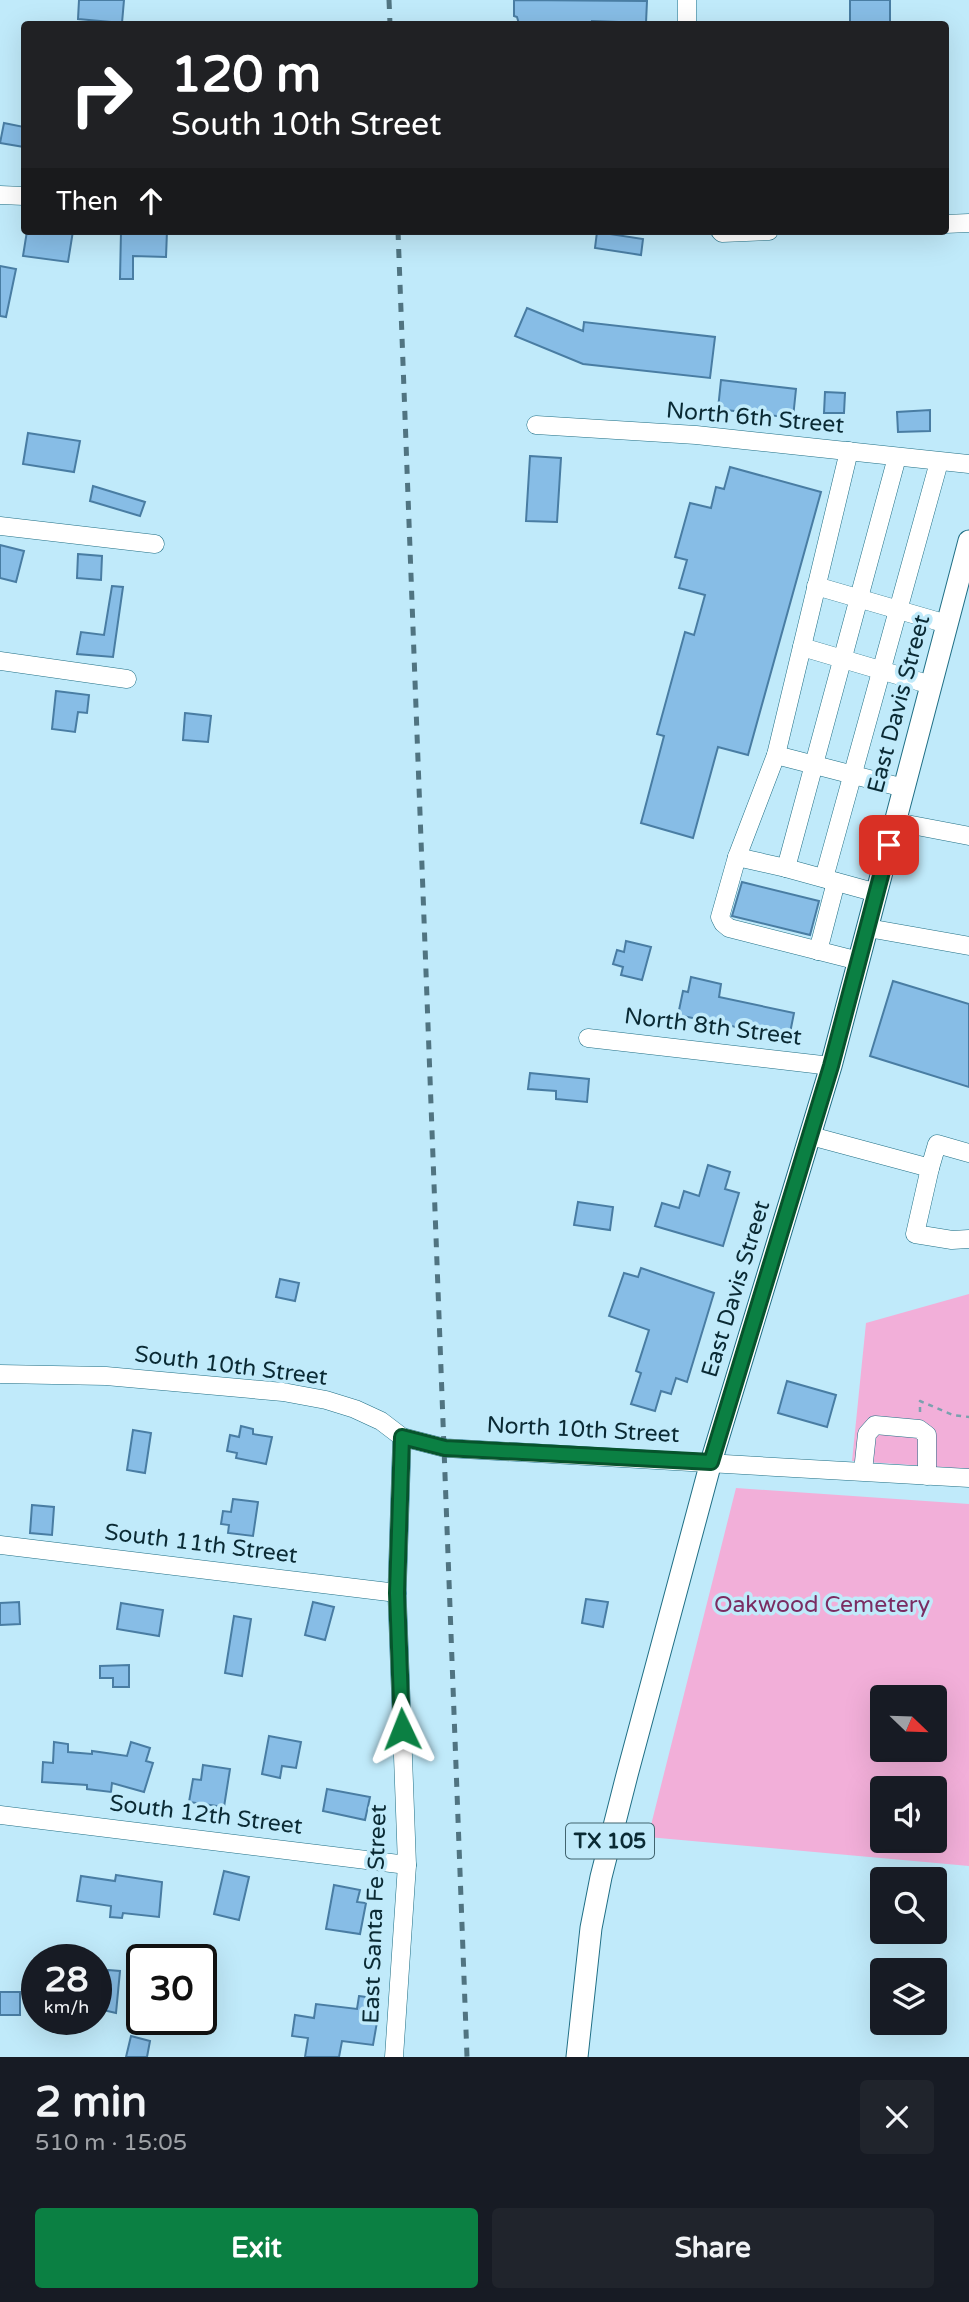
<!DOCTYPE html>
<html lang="en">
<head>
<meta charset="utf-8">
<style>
  body { margin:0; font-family:"Varela Round",sans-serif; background:#20242c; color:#f1f3f6; height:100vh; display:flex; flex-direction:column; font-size:26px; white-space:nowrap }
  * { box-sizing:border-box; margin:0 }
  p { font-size:23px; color:#9ea1a6 }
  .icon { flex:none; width:38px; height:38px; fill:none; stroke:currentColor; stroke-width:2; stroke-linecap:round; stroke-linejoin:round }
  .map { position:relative; height:2057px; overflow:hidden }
  .side { display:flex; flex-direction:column; background:#171b24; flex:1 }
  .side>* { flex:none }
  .hud { position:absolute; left:21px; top:21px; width:928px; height:214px; border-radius:7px; box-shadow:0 7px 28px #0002; background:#202124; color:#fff; overflow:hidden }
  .needle { width:46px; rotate:113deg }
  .buttons { position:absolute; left:870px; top:1685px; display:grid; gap:14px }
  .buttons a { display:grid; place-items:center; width:77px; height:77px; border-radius:7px; background:#171b24; box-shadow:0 7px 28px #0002; font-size:35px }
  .speed { position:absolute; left:21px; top:1944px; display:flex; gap:14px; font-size:35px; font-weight:700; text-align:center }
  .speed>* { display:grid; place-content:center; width:91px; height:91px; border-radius:50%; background:#171b24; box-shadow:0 7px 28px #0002; line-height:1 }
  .speed small { font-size:18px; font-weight:400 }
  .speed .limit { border:4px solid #111; border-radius:10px; background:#fff; color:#111 }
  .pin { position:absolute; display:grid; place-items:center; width:60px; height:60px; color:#fff; margin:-30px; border-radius:14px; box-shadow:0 4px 10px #0006 }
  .me { position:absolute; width:77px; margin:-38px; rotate:358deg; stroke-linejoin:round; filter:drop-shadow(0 0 5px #0008) }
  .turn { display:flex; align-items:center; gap:24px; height:147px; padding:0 35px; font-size:32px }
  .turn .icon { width:91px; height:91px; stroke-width:2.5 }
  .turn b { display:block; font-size:49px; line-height:60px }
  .then { display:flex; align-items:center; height:66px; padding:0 35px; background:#0003; gap:14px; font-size:26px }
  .round { display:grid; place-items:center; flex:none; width:74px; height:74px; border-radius:7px; background:#20242c }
  .summary { display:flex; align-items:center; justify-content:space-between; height:119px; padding:0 35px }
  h1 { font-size:42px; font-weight:800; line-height:52px }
  .cta { display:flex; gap:14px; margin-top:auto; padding:14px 35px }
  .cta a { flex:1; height:80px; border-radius:7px; background:#0b8043; color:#fff; font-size:28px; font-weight:800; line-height:80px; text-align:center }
  .cta a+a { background:#20242c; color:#f1f3f6 }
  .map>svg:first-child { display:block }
</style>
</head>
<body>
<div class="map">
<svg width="969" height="2057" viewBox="0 0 969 2057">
  <rect width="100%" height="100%" fill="#c0eafa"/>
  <g fill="#f2afd9" fill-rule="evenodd">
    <polygon points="969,1294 969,1469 852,1461 866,1323"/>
    <path d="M736 1488 969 1504V1866L648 1837ZM882 1698H934V1750H882ZM882 1788H934V1841H882Z"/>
  </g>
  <g fill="#87bde6" stroke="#497da3" stroke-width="2">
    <polygon points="79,0 124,0 122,23 78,19"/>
    <polygon points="514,0 647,1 646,23 592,21 592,24 519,24 517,17 514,16"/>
    <rect x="850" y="0" width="40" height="24"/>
    <polygon points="4,123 24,127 24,147 0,143"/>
    <polygon points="27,231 73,231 68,262 23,256"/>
    <polygon points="121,231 167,231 166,257 133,256 133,279 120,279"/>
    <polygon points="597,232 643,239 641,255 595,248"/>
    <polygon points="0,266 16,269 6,317 0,316"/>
    <polygon points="527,308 583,331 584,322 715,337 710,378 583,364 515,336"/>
    <polygon points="721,380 796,389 793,418 718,409"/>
    <polygon points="825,392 845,393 844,413 824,413"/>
    <polygon points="930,410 930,431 898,432 897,412"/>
    <polygon points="28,433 80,441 74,472 23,464"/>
    <polygon points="530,456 561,458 557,522 526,521"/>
    <polygon points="730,467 821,492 748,755 718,747 693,838 641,823 664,736 657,734 685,632 694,635 705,595 679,588 687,560 675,557 690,503 711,508 716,487 724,489"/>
    <polygon points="93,486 145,502 140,516 90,501"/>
    <polygon points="0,545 24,551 16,582 0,578"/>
    <polygon points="78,554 102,556 101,580 77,578"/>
    <polygon points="112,586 123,587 113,657 77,654 81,632 104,635"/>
    <polygon points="56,691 89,695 87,713 78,712 75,732 52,729"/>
    <polygon points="185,713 211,716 208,742 183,740"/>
    <polygon points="742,882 819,901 810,935 732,916"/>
    <polygon points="626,941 651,947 642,980 621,975 623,967 613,964 617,950 624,952"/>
    <polygon points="691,977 721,984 719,997 794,1013 789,1038 678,1015 683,991 688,992"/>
    <polygon points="893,981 969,1004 969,1087 870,1056"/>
    <polygon points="530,1073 589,1079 587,1102 556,1099 556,1091 528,1089"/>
    <polygon points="708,1165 730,1172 725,1189 739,1193 723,1246 655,1226 662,1203 679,1208 684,1191 699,1196"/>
    <polygon points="578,1202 613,1207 610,1230 574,1225"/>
    <polygon points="641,1268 714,1293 687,1382 676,1378 671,1394 661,1391 655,1411 631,1404 641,1373 636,1371 649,1330 609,1316 624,1273 638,1277"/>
    <polygon points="280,1279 299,1283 295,1301 276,1297"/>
    <polygon points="787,1381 836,1395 827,1427 778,1413"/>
    <polygon points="241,1426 253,1429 253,1434 272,1437 266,1464 236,1458 237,1453 227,1451 230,1435 239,1437"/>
    <polygon points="133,1430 151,1433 145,1473 127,1470"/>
    <polygon points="233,1499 258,1502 253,1536 228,1533 229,1525 221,1524 223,1511 231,1512"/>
    <polygon points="32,1505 54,1507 52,1535 30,1533"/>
    <polygon points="586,1599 608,1602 603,1627 582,1623"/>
    <polygon points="19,1602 20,1624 0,1625 0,1603"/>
    <polygon points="313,1602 334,1607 325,1640 305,1635"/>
    <polygon points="121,1603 163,1610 159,1636 117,1629"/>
    <polygon points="234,1616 251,1619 242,1676 225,1673"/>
    <polygon points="129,1665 129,1687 113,1687 113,1678 100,1678 100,1666"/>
    <polygon points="269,1736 301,1742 296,1768 282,1766 280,1778 262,1774"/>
    <polygon points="54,1742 68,1744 68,1752 92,1754 92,1751 127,1756 131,1742 150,1748 146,1761 153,1763 144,1792 112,1783 111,1792 87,1789 87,1785 42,1782 43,1762 53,1763"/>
    <polygon points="203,1765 230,1769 224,1807 189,1802 193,1779 201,1780"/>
    <polygon points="327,1789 370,1797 365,1820 323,1811"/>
    <polygon points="224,1871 249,1877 239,1920 214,1914"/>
    <polygon points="116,1875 162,1882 159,1917 123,1913 122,1918 110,1917 111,1906 77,1901 81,1876 115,1881"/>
    <polygon points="334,1885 360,1890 357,1902 366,1903 360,1934 326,1929"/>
    <polygon points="108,1970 120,1971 116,2013 103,2010"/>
    <rect x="0" y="1992" width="20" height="23"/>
    <polygon points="359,1996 381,1999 373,2045 342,2041 339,2057 305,2057 308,2038 292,2036 295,2015 314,2018 316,2004 357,2009"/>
    <polygon points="131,2036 150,2041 147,2057 126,2057"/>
  </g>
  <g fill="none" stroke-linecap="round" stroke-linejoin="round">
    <g stroke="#206f85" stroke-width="19">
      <g id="minor">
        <polyline points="687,0 687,24"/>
        <polyline points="0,195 24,196"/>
        <polyline points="945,224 969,223"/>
        <polyline points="720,231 722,233 769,231"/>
        <polyline points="536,425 696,435 969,464"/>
        <polyline points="849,451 776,755 737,857 786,868 877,893"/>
        <polyline points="0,526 155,544"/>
        <polyline points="816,586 947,624"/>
        <polyline points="802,647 931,685"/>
        <polyline points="0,661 127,679"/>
        <polyline points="776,755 904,788"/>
        <polyline points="896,822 969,836"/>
        <polyline points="737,857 720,917 723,923 729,928 859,961"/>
        <polyline points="786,868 897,457"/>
        <polyline points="824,878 939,462"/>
        <polyline points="868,928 969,946"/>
        <polyline points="818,951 836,882"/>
        <polyline points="588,1038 831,1066"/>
        <polyline points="811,1136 930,1168 915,1234 952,1240 969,1239"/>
        <polyline points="930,1168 937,1144 969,1153"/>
        <polyline points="0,1374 106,1376 283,1392 326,1400 355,1409 381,1421 402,1437 445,1448 969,1478"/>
        <polyline points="863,1471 867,1434 875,1425 919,1429 927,1435 927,1476"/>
        <polyline points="0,1545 397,1593"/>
        <polyline points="0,1815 407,1865"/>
        <polyline points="394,2057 407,1865 397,1593 402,1437"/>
      </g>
    </g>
    <g stroke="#206f85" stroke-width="23">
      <polyline id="major" points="577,2057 591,1928 601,1877 627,1775 711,1462 831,1066 969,541"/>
    </g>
    <polyline stroke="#7aa1ae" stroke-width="2.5" stroke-dasharray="5 5" stroke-linecap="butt" points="920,1412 920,1401 953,1415 969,1417"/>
    <use href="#minor" stroke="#fff" stroke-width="18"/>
    <use href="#major" stroke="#fff" stroke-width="21"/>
    <g stroke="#507481" stroke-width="5" stroke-dasharray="9 9" stroke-linecap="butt">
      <polyline points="389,0 390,24"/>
      <polyline points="398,231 467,2057"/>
    </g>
  </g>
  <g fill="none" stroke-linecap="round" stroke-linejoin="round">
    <g stroke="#07532c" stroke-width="18">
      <polyline id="route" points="402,1729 397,1593 402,1437 445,1448 711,1462 831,1066 889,845"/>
    </g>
    <use href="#route" stroke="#0b8043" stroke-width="12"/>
  </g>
  <g text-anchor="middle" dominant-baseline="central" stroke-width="7" stroke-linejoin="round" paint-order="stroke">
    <rect fill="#c0eafa" stroke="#41646f" stroke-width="2" x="566" y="1823.5" width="88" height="35" rx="5"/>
    <g font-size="21" font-weight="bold" fill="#0a2a34">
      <text x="610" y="1841">TX 105</text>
    </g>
    <g font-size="23" fill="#0a2a34" stroke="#c0eafa">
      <text transform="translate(755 418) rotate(5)">North 6th Street</text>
      <text transform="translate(899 704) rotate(-75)">East Davis Street</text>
      <text transform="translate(713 1027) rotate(7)">North 8th Street</text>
      <text transform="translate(736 1289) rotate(-73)">East Davis Street</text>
      <text transform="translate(231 1366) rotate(7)">South 10th Street</text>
      <text transform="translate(583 1430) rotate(3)">North 10th Street</text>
      <text transform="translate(201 1544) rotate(7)">South 11th Street</text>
      <text transform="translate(206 1815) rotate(7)">South 12th Street</text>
      <text transform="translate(375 1914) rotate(-88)">East Santa Fe Street</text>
    </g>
    <g font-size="23" fill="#7a2c62" stroke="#c0eafa">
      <text x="822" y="1605">Oakwood Cemetery</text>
    </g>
  </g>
</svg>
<div class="buttons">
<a><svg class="needle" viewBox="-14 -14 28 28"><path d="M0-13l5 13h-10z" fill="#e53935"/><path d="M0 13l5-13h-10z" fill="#9ea1a6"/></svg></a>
<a><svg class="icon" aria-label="sound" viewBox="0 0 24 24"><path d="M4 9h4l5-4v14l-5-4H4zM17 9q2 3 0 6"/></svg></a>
<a><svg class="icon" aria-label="search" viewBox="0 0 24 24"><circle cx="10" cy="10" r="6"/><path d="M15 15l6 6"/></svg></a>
<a><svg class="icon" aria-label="layers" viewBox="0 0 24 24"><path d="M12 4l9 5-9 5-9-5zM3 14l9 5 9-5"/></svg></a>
</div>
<div class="speed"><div>28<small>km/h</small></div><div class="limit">30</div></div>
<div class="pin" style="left:889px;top:845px;background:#d93025"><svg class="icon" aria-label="arrive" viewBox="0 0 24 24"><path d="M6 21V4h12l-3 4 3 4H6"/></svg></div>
<svg class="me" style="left:402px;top:1729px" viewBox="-20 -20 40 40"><path d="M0-17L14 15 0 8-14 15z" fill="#0b8043" stroke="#fff" stroke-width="4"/></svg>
<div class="hud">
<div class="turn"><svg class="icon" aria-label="right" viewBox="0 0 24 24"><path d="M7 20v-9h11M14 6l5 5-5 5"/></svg><div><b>120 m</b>South 10th Street</div></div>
<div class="then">Then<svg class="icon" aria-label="ahead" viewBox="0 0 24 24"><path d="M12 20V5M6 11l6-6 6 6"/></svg></div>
</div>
</div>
<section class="side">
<div class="summary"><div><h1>2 min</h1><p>510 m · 15:05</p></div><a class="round"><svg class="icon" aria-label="close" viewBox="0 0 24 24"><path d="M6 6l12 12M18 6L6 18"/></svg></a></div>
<div class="cta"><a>Exit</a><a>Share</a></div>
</section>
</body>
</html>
